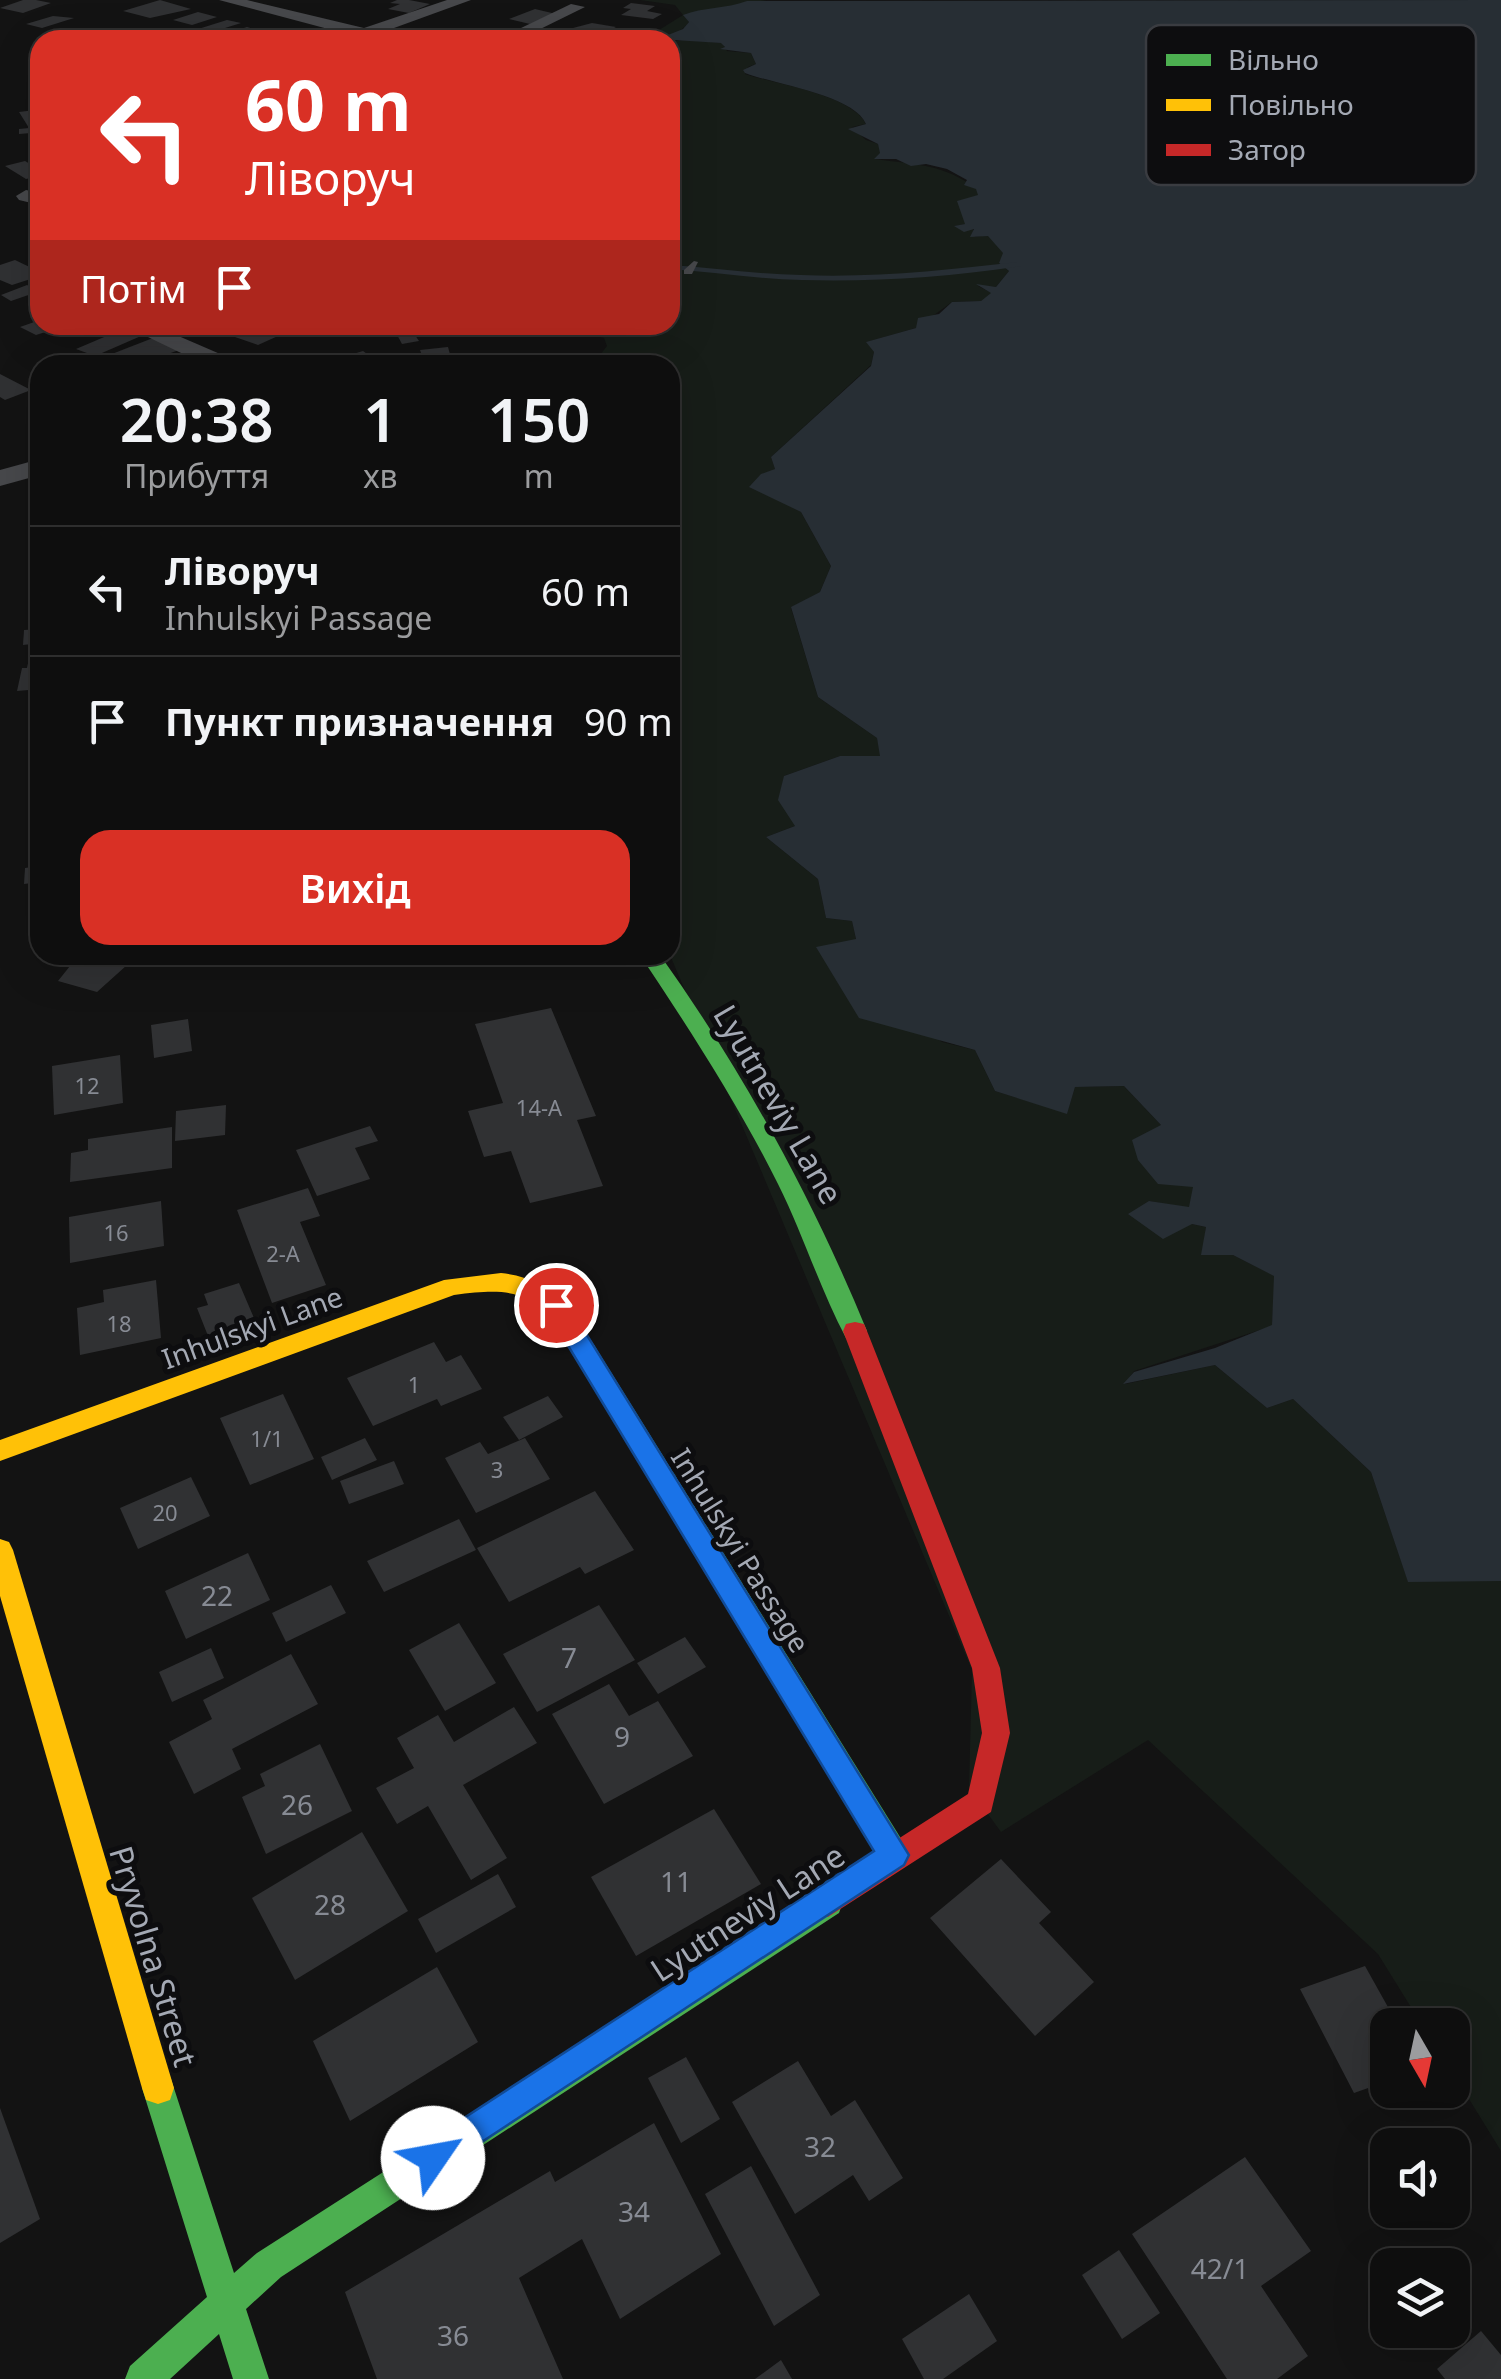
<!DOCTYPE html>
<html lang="uk">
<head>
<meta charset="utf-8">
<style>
  body { margin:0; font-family:"Noto Sans",sans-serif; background:#1c1c1c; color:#f1f3f6; height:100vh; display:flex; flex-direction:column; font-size:38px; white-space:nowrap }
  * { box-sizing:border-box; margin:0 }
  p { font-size:32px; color:#9b9c9e }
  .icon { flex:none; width:55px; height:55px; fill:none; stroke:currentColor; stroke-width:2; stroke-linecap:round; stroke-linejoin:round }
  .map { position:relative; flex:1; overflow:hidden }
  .panel { position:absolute; left:30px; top:355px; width:650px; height:610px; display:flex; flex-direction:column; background:#0e0e0e; border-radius:30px; box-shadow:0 10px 40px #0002,0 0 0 2px #2e2e2e }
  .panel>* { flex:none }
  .top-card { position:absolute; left:30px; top:30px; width:650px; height:305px; border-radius:30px; box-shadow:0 10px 40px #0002,0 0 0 2px #2e2e2e; background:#d93025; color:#fff; overflow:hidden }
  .needle { width:65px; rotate:171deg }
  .fabs { position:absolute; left:1370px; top:2008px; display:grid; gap:20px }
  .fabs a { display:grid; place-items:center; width:100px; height:100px; border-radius:20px; background:#0e0e0e; box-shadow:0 10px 40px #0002,0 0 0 2px #2e2e2e; font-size:50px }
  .pin { position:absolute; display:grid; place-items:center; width:85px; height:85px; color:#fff; margin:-42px; border:5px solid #fff; border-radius:50%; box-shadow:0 2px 10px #0007 }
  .me { position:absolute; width:110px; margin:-55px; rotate:57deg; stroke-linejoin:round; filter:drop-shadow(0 0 8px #0008) }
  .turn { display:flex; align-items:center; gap:35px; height:210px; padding:0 50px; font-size:45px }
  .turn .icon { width:130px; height:130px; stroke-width:2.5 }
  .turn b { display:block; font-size:70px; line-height:85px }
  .then { display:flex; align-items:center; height:95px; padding:0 50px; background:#0003; gap:20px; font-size:38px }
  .eta { display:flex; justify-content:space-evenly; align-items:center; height:170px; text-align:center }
  .eta b { font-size:60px; font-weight:600; line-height:70px }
  .cta { display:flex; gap:20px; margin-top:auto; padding:20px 50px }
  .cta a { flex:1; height:115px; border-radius:30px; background:#d93025; color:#fff; font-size:40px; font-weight:600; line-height:115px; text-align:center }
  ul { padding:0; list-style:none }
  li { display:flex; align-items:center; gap:30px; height:130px; padding:0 50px; border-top:2px solid #2e2e2e }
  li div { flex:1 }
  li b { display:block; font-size:38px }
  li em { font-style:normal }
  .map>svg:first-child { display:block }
</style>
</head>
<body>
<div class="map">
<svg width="1501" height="2379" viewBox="0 0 1501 2379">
  <rect width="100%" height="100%" fill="#131313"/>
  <g fill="#171d18">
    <path d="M640 0H767L702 11 687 18 689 22C679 36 659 40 643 40L683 15 675 5Z"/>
    <path d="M683 40 722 43 727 51 751 53 756 64 748 67 745 74C774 84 851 94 866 124L852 127 866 140 878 144 881 153 875 159C915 165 945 163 979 191L978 196 968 200 965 224 955 226 973 229 975 237 988 235 1004 253 999 263 1009 271 996 287 978 286 992 293 981 301 952 302 916 328 867 342 874 352 871 365 771 457 775 469 750 486 801 512 831 566 820 592 791 608 818 697 877 738 881 756H840L784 776 795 826 766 837 818 879 826 918 852 921 856 940 817 948 942 1042 975 1050 995 1091 1067 1113 1075 1087 1124 1086 1162 1126 1194 1187 1189 1208 1149 1201 1192 1224 1206 1227 1202 1255H1233L1275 1276 1272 1326 1134 1371 1125 1384 1215 1365 1267 1408 1293 1399 1371 1472 1408 1581H1501V2151L1453 2073 1452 2025H1422L1378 1954 1148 1740 1001 1832 969 1788 972 1670 670 955V365H592L607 346 604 338 557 325H670V42Z"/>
  </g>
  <path fill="#272e34" d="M1501 0V1581L1408 1582 1371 1472 1293 1399 1267 1408 1215 1365 1123 1384 1134 1372 1215 1348 1272 1325 1274 1276 1233 1255H1201L1206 1227 1192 1224 1163 1239 1128 1214 1149 1201 1189 1207 1193 1187 1158 1184 1138 1160 1132 1140 1161 1125 1124 1086 1075 1087 1067 1114 995 1091 975 1050 859 1018 816 947 856 939 852 921 826 918 818 879 766 837 795 826 778 800 784 776 840 756H880L877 738 818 697 791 607 820 592 831 566 801 512 749 487 761 474 775 469 771 457 871 366 874 352 866 342 916 328 918 318 939 314 952 302 981 301 991 293 976 284 996 287 1009 271 999 263 1003 253 988 236 970 237 974 229 964 232 954 226 965 224 957 201 978 195 976 189 964 185 967 180 947 169 926 164 911 166 896 159H874L880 153 878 144 848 129 866 124C854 95 773 84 745 73L743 70 756 64 751 53 720 49 725 47 721 43 658 39 683 29 689 22 683 15C703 7 726 9 747 1Z"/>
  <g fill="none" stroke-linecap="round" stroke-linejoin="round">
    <path fill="#272e34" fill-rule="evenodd" d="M1018 262H1021V266C949 277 875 282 802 280 758 279 714 272 670 269V265C714 268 757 274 801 275 874 278 946 270 1018 262Z"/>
  </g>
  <g fill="#303133">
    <polygon points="23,0 36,0 51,3 23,13 0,8"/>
    <polygon points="160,0 191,9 150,18 123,11"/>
    <polygon points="397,0 409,0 430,4 409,13 388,9 400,4 390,3"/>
    <polygon points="631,3 655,6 647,11 662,14 653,19 621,15 631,9 623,8"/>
    <polygon points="535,9 556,14 530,24 509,19"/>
    <polygon points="198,12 217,17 192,25 173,20"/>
    <polygon points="53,16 74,18 42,28 26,24"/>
    <polygon points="227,20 241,23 209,33 195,30"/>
    <polygon points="592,23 616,27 602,34 615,36 593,40 554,33"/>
    <polygon points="247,27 264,32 240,40 219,36"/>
    <polygon points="35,110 40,114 40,126 33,127 34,136 31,133 19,134 19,129 29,128 19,112"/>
    <polygon points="25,161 40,170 40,176 26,179 5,166"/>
    <polygon points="15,260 40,272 40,276 12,285 0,280 0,265"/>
    <polygon points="27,285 40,291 11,301 1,295"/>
    <polygon points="40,320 40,325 64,326 36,335 20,327"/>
    <polygon points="274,325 289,331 258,345 235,337 259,326"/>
    <polygon points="407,325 421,325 427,333 415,335 419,341 402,344 395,331 409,329"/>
    <polygon points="123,329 141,336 95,356 76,349"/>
    <polygon points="153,338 179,350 154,359 142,353 111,365 97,365 104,362 99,359"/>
    <polygon points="448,347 451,358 424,361 420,350"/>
    <polygon points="363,351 374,359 390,354 403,364 350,365 340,358"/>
    <polygon points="0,374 31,390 5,400 0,397"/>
    <polygon points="40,629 40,643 23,645 24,630"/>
    <polygon points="40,653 40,689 17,691 22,668 27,668 30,654"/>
    <polygon points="40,866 40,882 24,884 25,868"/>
    <polygon points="70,955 164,955 164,959 127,965 97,992 58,981 70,966"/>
    <polygon points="551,1008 596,1116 577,1120 603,1186 530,1203 511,1151 484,1157 468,1111 503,1103 475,1024"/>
    <polygon points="188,1019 192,1051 154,1058 151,1025"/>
    <polygon points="120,1055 123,1103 54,1115 52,1066"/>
    <polygon points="226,1105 225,1135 175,1141 176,1111"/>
    <polygon points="370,1126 378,1141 355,1148 370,1179 317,1196 296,1150"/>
    <polygon points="172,1127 172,1168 70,1182 71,1153 88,1150 88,1139"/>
    <polygon points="308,1188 320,1216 300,1222 326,1285 272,1303 237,1210"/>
    <polygon points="161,1201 164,1246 70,1263 69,1217"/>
    <polygon points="156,1280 161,1338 80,1355 77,1308 104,1302 103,1290"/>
    <polygon points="239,1283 257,1325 210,1341 197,1308 208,1305 204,1294"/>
    <polygon points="434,1342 446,1362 461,1355 482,1389 441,1406 437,1399 373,1426 347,1378"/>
    <polygon points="283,1394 314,1459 250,1485 220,1418"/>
    <polygon points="548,1396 563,1417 519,1440 503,1417"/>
    <polygon points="365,1438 377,1460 332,1480 321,1457"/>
    <polygon points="525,1438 550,1479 476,1513 445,1458 480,1442 488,1454"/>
    <polygon points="394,1461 404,1484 349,1504 340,1481"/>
    <polygon points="191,1477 210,1516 138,1549 120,1508"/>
    <polygon points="595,1491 634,1550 585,1574 580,1567 509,1602 477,1548"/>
    <polygon points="459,1519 476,1550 384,1592 367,1561"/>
    <polygon points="248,1553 270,1600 186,1639 165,1591"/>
    <polygon points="331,1585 346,1613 286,1642 272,1613"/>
    <polygon points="599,1605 635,1660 537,1712 503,1654"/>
    <polygon points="459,1623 496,1683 445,1711 409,1650"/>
    <polygon points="685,1637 706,1667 658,1694 637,1663"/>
    <polygon points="211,1648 224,1678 172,1702 159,1672"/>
    <polygon points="291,1654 318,1704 232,1749 241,1769 194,1794 169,1742 212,1719 203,1700"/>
    <polygon points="609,1684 629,1716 658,1701 693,1756 604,1804 552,1714"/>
    <polygon points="514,1707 537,1743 463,1785 507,1858 471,1880 428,1806 397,1824 376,1788 414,1768 397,1738 438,1715 454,1742"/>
    <polygon points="320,1744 352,1811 266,1854 242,1797 265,1786 260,1774"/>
    <polygon points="714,1809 761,1884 636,1956 591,1877"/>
    <polygon points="362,1832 408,1911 295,1980 252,1898"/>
    <polygon points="1001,1859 1051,1912 1039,1923 1094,1982 1035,2036 930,1918"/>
    <polygon points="498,1874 516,1907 436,1953 418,1919"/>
    <polygon points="1365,1966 1398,2025 1388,2025 1388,2081 1354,2093 1300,1989"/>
    <polygon points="437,1967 478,2042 350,2121 313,2041"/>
    <polygon points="686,2057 720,2119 681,2143 648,2078"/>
    <polygon points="798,2061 831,2116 855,2100 903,2178 869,2201 853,2175 795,2214 732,2102"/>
    <polygon points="0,2108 40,2219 0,2243"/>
    <polygon points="654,2123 721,2254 620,2319 582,2239 519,2278 563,2379 377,2379 345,2292 550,2171 555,2182"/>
    <polygon points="1245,2157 1311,2251 1261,2286 1308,2356 1277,2379 1227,2379 1132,2234"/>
    <polygon points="751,2166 820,2295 774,2326 705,2194"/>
    <polygon points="1119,2250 1160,2313 1122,2339 1082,2275"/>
    <polygon points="969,2294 997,2341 943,2379 924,2379 902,2339"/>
    <polygon points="1481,2331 1501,2355 1501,2379 1445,2379 1437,2369"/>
    <polygon points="781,2360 792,2379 755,2379"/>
  </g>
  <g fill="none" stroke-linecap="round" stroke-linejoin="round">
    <polygon fill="#47484b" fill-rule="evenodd" points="694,261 698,262 692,274 684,274 684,270"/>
    <g fill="#47484b" fill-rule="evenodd">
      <polygon points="219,0 247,0 364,28 447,0 471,0 361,40 336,40 347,34"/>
      <polygon points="571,4 585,7 518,40 496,40"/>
      <polygon points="26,190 40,193 40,205 19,200 16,196"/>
      <polygon points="123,325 153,325 234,360 238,365 206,365"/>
      <polygon points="40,459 40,475 0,486 0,470"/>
    </g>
    <g fill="#4caf50" fill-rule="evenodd">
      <path d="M640 955H660C744 1073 812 1197 867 1331L864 1338H846C820 1289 803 1234 778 1184 738 1104 690 1030 640 955Z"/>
      <polygon points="585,1343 594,1345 905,1845 909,1855 905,1865 894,1869 883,1865 576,1359 573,1352 576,1345"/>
      <polygon points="828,1887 839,1891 843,1902 839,1913 281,2277 246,2309 269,2379 233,2379 219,2334 170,2379 125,2379 130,2366 207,2297 142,2088 146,2076 158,2072 170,2076 234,2273 257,2253"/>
    </g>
    <g fill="#ffc107" fill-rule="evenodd">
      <path d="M501 1273C552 1279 567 1305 594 1345L597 1352 594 1359H576C537 1297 529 1285 454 1295L0 1461V1440L444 1280Z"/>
      <polygon points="0,1539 9,1542 13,1550 174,2088 170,2100 158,2104 146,2100 142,2088 0,1596"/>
    </g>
    <polygon fill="#c62828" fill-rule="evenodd" points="855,1322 864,1324 867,1331 1000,1668 1010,1733 991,1812 828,1917 817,1913 813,1902 817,1891 968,1794 982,1733 972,1668 843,1331 846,1324"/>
  </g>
  <polygon fill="#1a73e8" stroke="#114b97" stroke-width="2.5" points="556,1296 564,1298 909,1855 904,1865 433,2174 421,2169 416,2158 421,2146 874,1851 547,1311 544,1305 547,1298"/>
  <g text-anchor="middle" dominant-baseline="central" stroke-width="10" stroke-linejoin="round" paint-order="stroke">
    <g font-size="22" fill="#878b94">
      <text x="87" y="1085">12</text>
      <text x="539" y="1107">14-А</text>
      <text x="116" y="1232">16</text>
      <text x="283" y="1253">2-А</text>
      <text x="119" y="1323">18</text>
      <text x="414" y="1384">1</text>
      <text x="267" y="1438">1/1</text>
      <text x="497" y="1469">3</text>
      <text x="165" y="1512">20</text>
    </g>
    <g font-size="28" fill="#a4a9b4" stroke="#0d0d0f">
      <text transform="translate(252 1327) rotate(-20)">Inhulskyi Lane</text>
      <text transform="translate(741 1550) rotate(58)">Inhulskyi Passage</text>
    </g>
    <g font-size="28" fill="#878b94">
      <text x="217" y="1595">22</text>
      <text x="569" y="1657">7</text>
      <text x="622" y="1736">9</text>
      <text x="297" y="1804">26</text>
      <text x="676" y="1881">11</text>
      <text x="330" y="1904">28</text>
      <text x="820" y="2146">32</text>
      <text x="634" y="2211">34</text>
      <text x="1220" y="2268">42/1</text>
      <text x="453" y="2335">36</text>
    </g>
    <g font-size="32" fill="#a4a9b4" stroke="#0d0d0f">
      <text transform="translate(779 1104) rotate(60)">Lyutneviy Lane</text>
      <text transform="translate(747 1912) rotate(-33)">Lyutneviy Lane</text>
      <text transform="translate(154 1956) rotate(73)">Pryvolna Street</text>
    </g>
  </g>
  <rect x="1146" y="25" width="330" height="160" rx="15" fill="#0d0d0f" stroke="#3a3c41" stroke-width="2.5"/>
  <rect x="1166" y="54" width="45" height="12" fill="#4caf50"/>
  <rect x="1166" y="99" width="45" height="12" fill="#ffc107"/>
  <rect x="1166" y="144" width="45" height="12" fill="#c62828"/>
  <g font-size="28" fill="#a4a9b4">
    <text x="1228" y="70">Вільно</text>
    <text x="1228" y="115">Повільно</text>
    <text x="1228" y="160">Затор</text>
  </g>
</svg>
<div class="fabs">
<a><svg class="needle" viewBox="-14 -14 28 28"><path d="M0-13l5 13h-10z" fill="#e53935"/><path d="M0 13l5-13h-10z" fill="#9b9c9e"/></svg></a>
<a><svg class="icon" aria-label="sound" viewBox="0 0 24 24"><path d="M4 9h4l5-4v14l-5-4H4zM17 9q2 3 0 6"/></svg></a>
<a><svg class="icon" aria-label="layers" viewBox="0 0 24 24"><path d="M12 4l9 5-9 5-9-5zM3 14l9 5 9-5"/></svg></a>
</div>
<div class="pin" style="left:556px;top:1305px;background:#d93025"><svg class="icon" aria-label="arrive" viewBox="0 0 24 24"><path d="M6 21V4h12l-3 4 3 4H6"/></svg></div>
<svg class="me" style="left:433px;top:2158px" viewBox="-20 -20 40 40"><circle r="19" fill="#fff"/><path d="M0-13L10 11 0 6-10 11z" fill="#1a73e8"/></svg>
<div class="top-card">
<div class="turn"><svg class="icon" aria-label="left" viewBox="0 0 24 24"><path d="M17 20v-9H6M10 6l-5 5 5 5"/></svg><div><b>60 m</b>Ліворуч</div></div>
<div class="then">Потім<svg class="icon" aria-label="arrive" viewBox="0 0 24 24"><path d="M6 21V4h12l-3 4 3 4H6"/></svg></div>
</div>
<section class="panel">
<div class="eta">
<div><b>20:38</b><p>Прибуття</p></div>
<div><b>1</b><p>хв</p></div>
<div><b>150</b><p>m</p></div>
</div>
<ul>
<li><svg class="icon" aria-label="left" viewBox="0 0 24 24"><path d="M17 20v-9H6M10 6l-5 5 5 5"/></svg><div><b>Ліворуч</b><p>Inhulskyi Passage</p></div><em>60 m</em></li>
<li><svg class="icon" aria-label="arrive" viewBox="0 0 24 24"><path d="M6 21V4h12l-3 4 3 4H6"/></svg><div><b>Пункт призначення</b></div><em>90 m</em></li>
</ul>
<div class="cta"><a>Вихід</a></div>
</section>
</div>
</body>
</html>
